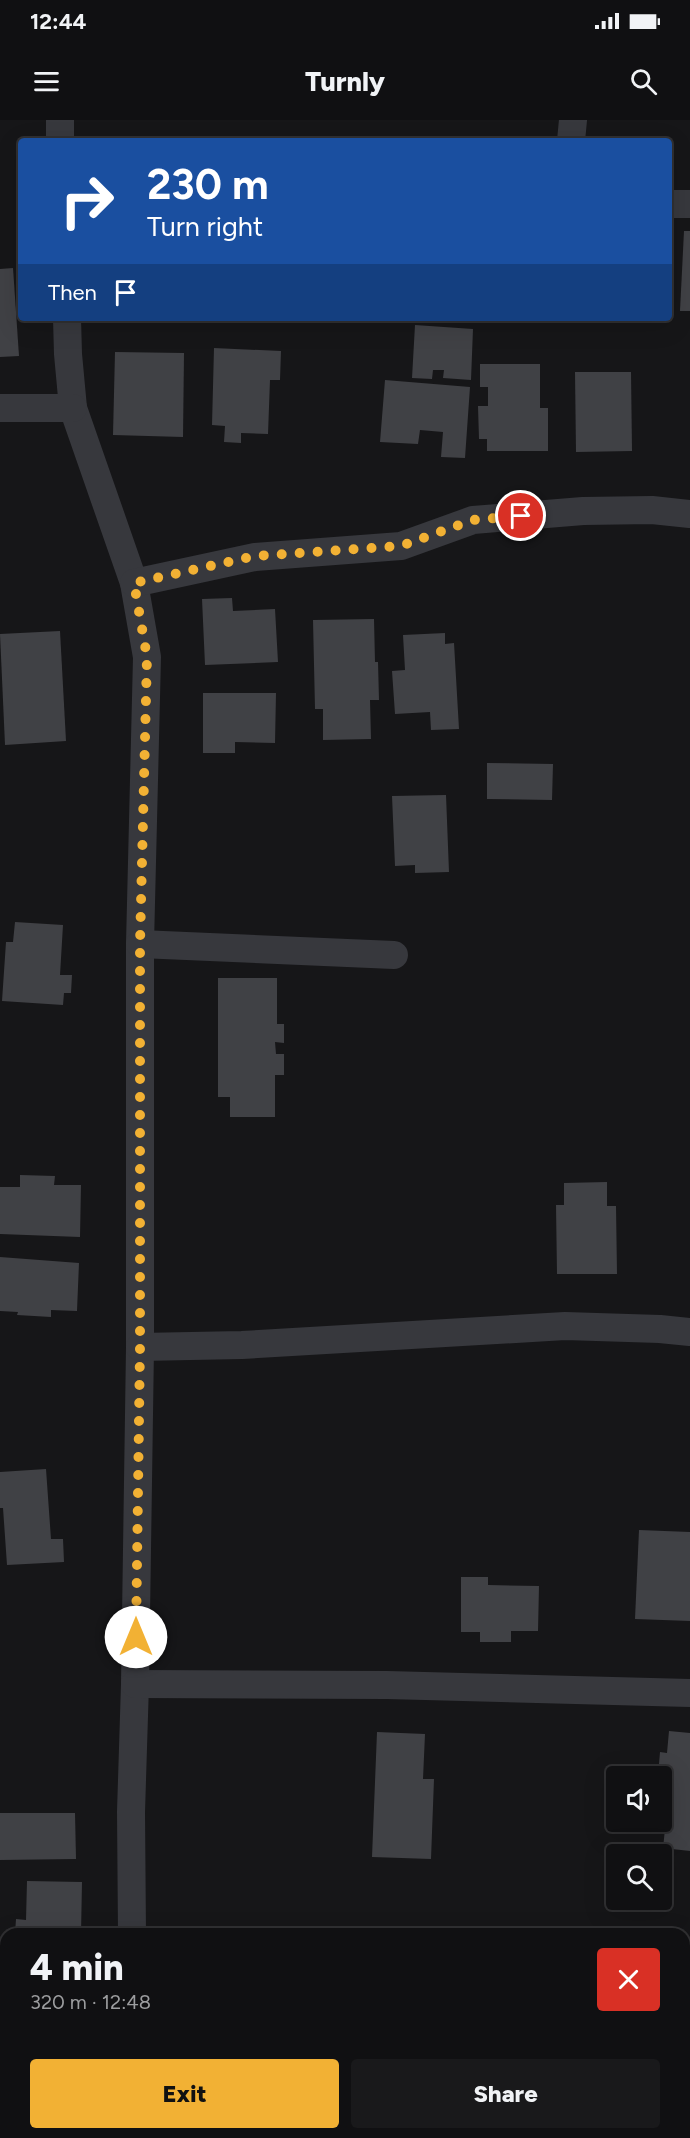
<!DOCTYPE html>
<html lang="en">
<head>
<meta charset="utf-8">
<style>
  body { margin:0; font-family:Figtree,sans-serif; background:#19191b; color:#f1f3f6; height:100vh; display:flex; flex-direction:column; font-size:22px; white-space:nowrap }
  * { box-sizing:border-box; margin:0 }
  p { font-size:20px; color:#9c9d9f }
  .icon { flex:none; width:33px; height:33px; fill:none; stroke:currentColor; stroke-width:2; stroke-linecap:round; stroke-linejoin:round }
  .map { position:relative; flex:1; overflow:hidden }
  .sheet { position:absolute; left:0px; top:1808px; width:690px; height:212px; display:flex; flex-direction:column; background:#101012; border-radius:18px 18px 0 0; box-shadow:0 6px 24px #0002,0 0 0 2px #303032 }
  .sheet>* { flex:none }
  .hud { position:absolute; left:18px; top:18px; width:654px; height:183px; border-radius:6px; box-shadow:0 6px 24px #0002,0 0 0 2px #303032; background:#1a4fa0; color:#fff; overflow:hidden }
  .fabs { position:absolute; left:606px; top:1646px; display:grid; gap:12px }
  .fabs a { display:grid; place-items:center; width:66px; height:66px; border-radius:6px; background:#101012; box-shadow:0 6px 24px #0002,0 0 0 2px #303032; font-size:30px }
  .pin { position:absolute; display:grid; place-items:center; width:51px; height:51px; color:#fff; margin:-26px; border:3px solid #fff; border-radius:50%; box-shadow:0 2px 6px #0007 }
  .me { position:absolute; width:66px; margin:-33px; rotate:0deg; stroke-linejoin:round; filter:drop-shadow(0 0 4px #0008) }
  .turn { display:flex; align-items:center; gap:21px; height:126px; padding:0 30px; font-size:27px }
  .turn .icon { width:78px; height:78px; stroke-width:2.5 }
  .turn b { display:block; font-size:42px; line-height:51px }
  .then { display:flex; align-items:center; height:57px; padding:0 30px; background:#0003; gap:12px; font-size:22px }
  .round { display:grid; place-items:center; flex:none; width:63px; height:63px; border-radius:6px; background:#19191b }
  .headline { display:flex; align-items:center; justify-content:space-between; height:102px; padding:0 30px }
  h1 { font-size:36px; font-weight:800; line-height:45px }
  .action { display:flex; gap:12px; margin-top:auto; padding:12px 30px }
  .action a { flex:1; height:69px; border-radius:6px; background:#f2b134; color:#111; font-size:24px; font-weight:800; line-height:69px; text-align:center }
  .action a+a { background:#19191b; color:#f1f3f6 }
  .status { display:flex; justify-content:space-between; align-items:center; height:42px; padding:0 30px; background:#101012; direction:ltr }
  .status svg { height:16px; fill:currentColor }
  header { display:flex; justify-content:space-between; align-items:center; height:78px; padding:0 30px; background:#101012; font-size:27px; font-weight:800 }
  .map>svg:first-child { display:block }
</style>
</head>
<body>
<div class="status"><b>12:44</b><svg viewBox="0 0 49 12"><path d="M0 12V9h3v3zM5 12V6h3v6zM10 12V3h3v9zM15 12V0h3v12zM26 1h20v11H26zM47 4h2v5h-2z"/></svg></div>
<header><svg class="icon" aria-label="menu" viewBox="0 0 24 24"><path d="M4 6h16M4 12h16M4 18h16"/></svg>Turnly<svg class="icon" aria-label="search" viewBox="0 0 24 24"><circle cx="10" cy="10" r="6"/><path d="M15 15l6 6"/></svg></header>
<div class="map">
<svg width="690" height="2018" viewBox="0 0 690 2018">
  <rect width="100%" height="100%" fill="#161618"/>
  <g fill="#404145">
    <polygon points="684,111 690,111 690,191 680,191"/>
    <polygon points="13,148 19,236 0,237 0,149"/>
    <polygon points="415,205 473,209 471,260 443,258 444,250 433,250 432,259 412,258"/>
    <polygon points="214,228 281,231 280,260 270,260 268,314 241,313 241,323 224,322 225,306 212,305"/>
    <polygon points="115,232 184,233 183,317 113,315"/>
    <polygon points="480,244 540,244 540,288 548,288 548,331 487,331 487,319 479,319 478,286 488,286 488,267 480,267"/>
    <polygon points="575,252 631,252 632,331 576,332"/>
    <polygon points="385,260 470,267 465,338 441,337 443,312 420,310 418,324 380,322"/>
    <polygon points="232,478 233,491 275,489 278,542 205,545 202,479"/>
    <polygon points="374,499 375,542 378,542 379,580 370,580 371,619 323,620 323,589 315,589 313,500"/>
    <polygon points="60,511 66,621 5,625 0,514"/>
    <polygon points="445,513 445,524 454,523 459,609 431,610 430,592 395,594 392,551 405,550 403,515"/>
    <polygon points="203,573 276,573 275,623 235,622 235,633 203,633"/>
    <polygon points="487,643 553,644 552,680 487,679"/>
    <polygon points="446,675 449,752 415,753 415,745 395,746 392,676"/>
    <polygon points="15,802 63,805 60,855 72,855 71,873 64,873 63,885 2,881 6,822 13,822"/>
    <polygon points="218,858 277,858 277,904 284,904 284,923 275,922 276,934 284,934 284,955 275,955 275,997 230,997 230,977 218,977"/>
    <polygon points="20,1055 55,1056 54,1065 81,1065 80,1117 0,1114 0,1067 20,1067"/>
    <polygon points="607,1062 607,1086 616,1086 617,1154 557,1154 556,1085 564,1085 564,1063"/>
    <polygon points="0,1137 79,1143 77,1191 51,1190 51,1197 17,1195 18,1192 0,1191"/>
    <polygon points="46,1349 51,1419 63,1419 64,1442 7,1445 3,1388 0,1388 0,1352"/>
    <polygon points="639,1410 690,1412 690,1501 635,1499"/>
    <polygon points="461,1457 488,1457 488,1465 539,1466 538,1511 511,1511 511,1522 480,1522 480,1512 461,1512"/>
    <polygon points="669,1611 690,1613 690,1731 663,1728 666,1700 662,1700 662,1656 658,1656 660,1632 667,1633"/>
    <polygon points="377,1612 425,1614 423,1659 434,1659 431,1739 372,1737"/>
    <polygon points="0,1693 75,1693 76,1739 0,1740"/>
    <polygon points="27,1761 82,1762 81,1814 15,1814 16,1799 26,1800"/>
    <polygon points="684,1993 690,1993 690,2018 594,2018 595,2013 684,2013"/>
    <rect x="13" y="2013" width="71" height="5"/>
    <rect x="461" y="2013" width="126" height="5"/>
  </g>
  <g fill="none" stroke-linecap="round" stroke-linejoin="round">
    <polyline stroke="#3d3f44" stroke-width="4" stroke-dasharray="3 4.5" stroke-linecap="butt" points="174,2018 180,2013"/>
    <g stroke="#37383d" stroke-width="28">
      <polyline points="60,0 60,21"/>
      <polyline points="571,21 573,0"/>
      <polyline points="669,84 690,84"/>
      <polyline points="67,198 68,234 73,288 134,463 147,537 140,824 140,1227 135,1564 131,1692 132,1814"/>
      <polyline points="0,288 73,288"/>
      <polyline points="134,463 255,437 401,426 473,400 583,391 652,390 690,394"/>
      <polyline points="140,824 394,835"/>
      <polyline points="140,1227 242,1225 565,1206 660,1209 690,1212"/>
      <polyline points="135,1564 387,1565 690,1573"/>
      <polyline points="684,1963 690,1963"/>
      <polyline points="135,2013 136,2018"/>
    </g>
  </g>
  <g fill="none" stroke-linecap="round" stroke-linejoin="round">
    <polyline stroke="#f2b134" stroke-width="10" stroke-dasharray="0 18" points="136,1517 140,1227 140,824 147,537 134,463 255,436 401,426 473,400 521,396"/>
  </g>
</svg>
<div class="fabs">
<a><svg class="icon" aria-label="sound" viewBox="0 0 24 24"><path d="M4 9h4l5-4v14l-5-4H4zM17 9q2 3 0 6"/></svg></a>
<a><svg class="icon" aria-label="search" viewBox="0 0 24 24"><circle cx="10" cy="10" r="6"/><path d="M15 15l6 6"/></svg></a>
</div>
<div class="pin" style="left:521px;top:396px;background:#d93025"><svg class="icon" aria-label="arrive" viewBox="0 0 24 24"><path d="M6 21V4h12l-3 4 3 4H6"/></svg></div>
<svg class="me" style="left:136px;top:1517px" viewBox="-20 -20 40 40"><circle r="19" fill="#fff"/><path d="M0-13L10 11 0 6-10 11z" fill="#f2b134"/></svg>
<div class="hud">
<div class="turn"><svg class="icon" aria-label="right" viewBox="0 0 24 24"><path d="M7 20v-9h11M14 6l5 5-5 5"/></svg><div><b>230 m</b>Turn right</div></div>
<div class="then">Then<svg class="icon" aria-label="arrive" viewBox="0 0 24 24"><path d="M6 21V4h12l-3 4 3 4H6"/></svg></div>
</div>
<section class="sheet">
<div class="headline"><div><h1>4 min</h1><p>320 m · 12:48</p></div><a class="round" style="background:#d93025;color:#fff"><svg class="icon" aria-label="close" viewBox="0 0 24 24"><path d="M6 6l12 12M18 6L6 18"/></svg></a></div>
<div class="action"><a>Exit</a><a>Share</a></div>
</section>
</div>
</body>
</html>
